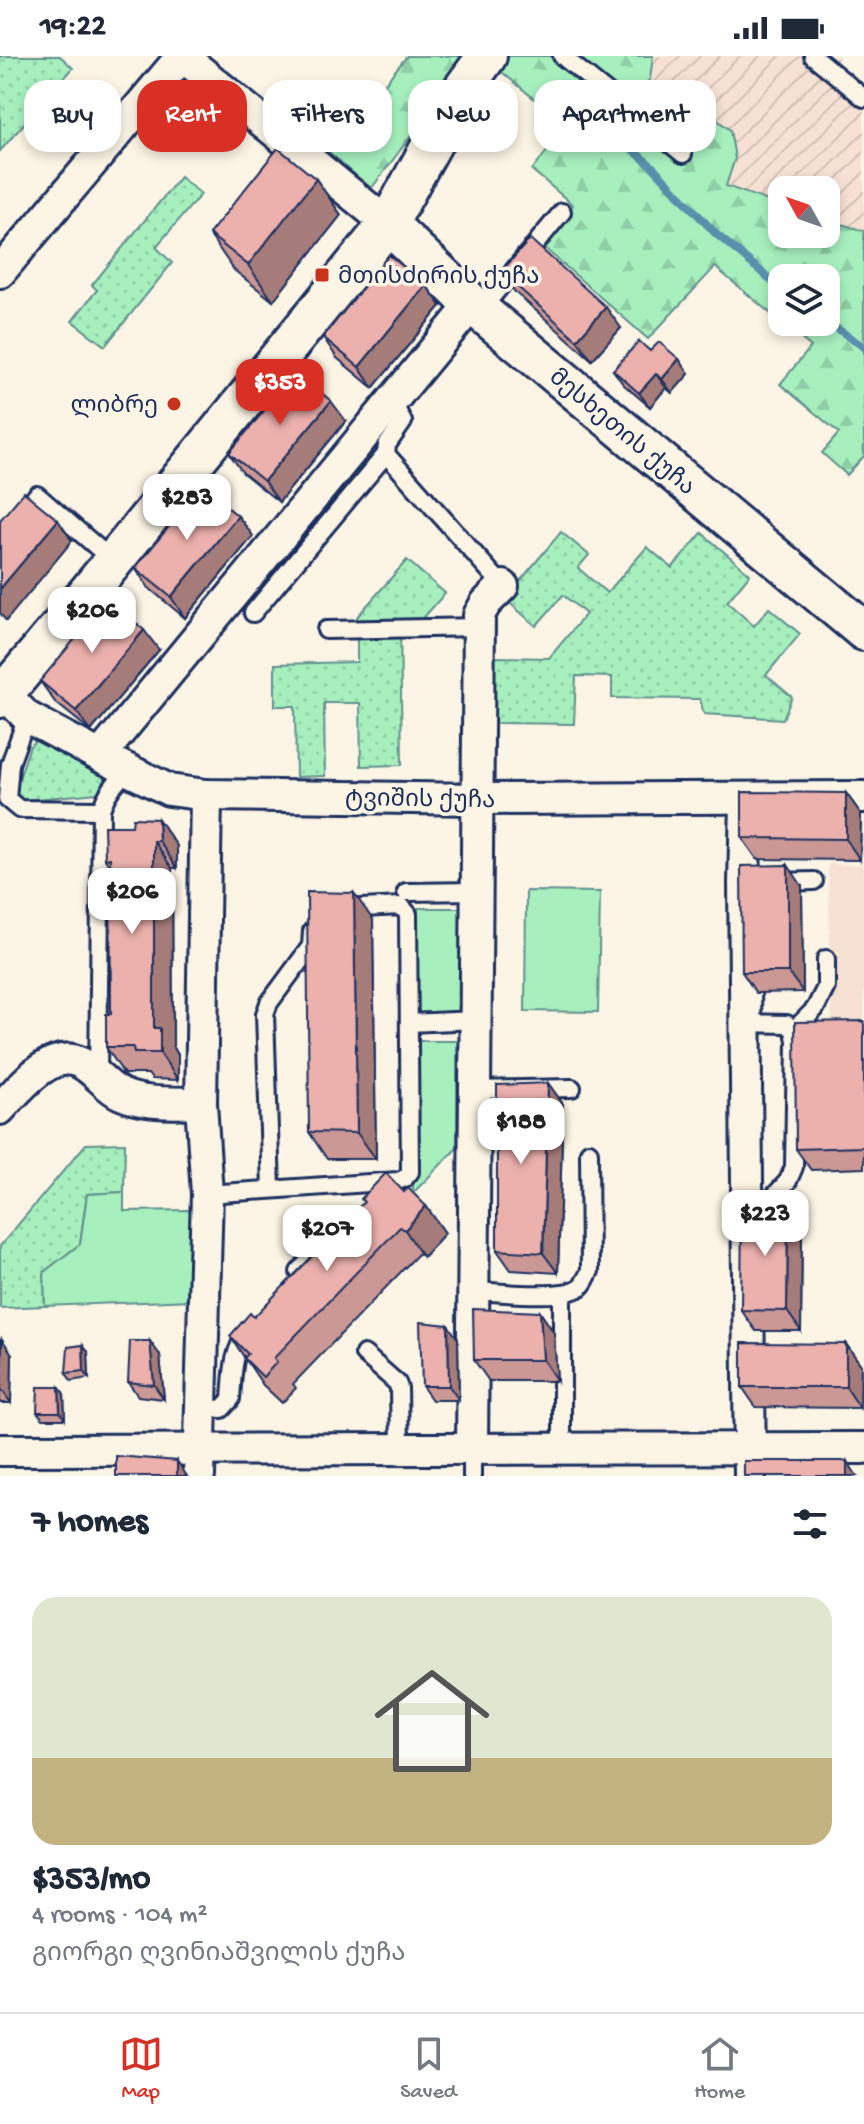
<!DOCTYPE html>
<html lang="en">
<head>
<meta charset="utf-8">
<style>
  body { margin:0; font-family:"Gochi Hand","Noto Sans Georgian",sans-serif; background:#f6f6f7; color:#1f2937; height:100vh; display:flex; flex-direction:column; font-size:30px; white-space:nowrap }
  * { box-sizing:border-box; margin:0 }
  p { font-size:26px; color:#747a83 }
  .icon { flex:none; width:44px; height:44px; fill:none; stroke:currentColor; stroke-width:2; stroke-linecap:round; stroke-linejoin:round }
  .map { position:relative; height:1420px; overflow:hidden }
  .panel { display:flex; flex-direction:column; background:#fff; flex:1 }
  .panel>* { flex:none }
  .banner { position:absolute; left:24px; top:24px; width:816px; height:72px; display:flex; gap:16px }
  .needle { width:52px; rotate:310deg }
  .buttons { position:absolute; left:768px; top:120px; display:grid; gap:16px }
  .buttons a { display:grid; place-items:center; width:72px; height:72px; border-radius:16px; background:#fff; box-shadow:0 4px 12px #0003; font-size:40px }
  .price { position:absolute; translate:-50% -68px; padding:0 18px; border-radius:16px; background:#fff; color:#222; font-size:26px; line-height:52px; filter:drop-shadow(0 2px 4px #0008) }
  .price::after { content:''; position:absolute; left:50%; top:48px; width:24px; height:18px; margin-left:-12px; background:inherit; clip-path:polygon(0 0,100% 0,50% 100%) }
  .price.active { background:#d93025; color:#fff }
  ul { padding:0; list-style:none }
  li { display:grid; align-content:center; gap:16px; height:424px; padding:0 32px }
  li+li { border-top:2px solid #e0e1e3 }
  li span { display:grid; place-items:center; height:248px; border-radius:24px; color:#555 }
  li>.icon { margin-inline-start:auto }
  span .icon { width:144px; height:144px; fill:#fffc; stroke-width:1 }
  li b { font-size:34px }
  h2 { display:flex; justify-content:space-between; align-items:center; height:96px; padding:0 32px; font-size:34px }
  .pill { padding:0 28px; border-radius:24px; background:#fff; box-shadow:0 4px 12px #0003; font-size:28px; line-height:72px }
  .pill.active { background:#d93025; color:#fff }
  .status { display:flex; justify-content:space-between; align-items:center; height:56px; padding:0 40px; background:#fff; direction:ltr }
  .status svg { height:22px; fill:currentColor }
  .dock { display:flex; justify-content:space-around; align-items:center; height:112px; border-top:2px solid #e0e1e3; background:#fff; font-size:22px; color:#747a83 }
  .dock a { display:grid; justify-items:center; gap:4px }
  .dock .active { color:#d93025 }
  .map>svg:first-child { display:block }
  .built { fill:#f7e1d4 }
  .industrial { fill:url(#industrial-furrows) }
  .grass { fill:url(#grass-dots); stroke:#61908e; stroke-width:2 }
  .forest { fill:url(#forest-firs); stroke:#61908e; stroke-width:2; fill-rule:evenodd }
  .park { fill:#a7f0be; stroke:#61908e; stroke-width:2 }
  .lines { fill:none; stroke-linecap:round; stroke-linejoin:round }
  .stream { stroke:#5990ac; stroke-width:8 }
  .service-casing { stroke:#1b2f5e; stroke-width:22 }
  .minor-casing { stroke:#1b2f5e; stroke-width:36 }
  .tertiary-casing { stroke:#1b2f5e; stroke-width:44 }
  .service { stroke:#fcf5e5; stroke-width:16 }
  .minor { stroke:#fcf5e5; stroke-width:30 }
  .tertiary { stroke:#fcf5e5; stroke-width:38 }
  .wall { fill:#cb9895; stroke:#1b2f5e; stroke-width:2 }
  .shaded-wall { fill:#a57c79; stroke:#1b2f5e; stroke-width:2 }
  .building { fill:#ecb1ad; stroke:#1b2f5e; stroke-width:2 }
  .poi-dot { fill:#c8321e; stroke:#fcf5e5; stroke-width:3 }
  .labels { text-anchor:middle; stroke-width:7; stroke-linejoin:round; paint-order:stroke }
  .poi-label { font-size:24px; fill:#1b2f5e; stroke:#fcf5e5; text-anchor:start }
  .street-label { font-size:24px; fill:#1b2f5e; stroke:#fcf5e5 }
</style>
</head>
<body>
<div class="status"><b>19:22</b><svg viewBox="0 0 49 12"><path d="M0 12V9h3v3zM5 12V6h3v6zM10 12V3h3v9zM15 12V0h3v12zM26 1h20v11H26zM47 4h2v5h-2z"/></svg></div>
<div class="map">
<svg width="864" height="1420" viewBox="0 0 864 1420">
  <defs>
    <pattern id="industrial-furrows" width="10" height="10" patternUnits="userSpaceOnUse" patternTransform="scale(2)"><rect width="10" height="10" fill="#f7e1d4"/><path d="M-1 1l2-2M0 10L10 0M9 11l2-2" fill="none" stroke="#d3c1b8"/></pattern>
    <pattern id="grass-dots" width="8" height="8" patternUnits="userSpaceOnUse" patternTransform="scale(2)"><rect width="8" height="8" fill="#a7f0be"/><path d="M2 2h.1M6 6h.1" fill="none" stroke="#8fcea6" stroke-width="1.8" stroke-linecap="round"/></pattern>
    <pattern id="forest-firs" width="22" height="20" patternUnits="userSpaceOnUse" patternTransform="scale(2)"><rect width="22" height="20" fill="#a7f0be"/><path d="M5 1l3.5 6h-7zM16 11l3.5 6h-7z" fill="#8fcea6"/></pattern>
  </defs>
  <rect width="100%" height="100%" fill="#fcf5e5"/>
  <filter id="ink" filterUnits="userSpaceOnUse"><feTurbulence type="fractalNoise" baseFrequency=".0125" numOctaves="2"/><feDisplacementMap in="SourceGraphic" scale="16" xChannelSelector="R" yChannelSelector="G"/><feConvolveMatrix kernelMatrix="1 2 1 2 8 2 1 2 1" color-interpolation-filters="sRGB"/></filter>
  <g filter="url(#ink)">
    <path class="built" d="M828,808L864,809V975L832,970Z"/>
    <path class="industrial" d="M653,0H839L830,20L864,55V175L826,163V134H782V150L726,130L735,102L647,39Z"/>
    <g class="grass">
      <path d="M0,0H60L73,12L0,95Z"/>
      <path d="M180,121L201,138L156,191L172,207L105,290L72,265L97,234L92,229Z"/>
      <path d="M561,476L589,499L578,512L607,537L647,491L672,512L702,477L750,518L727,546L754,570L769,552L800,578L766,619L792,641L783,663L704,658L700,643L612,642V621L576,620L574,668L494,667L495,601L549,602L586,558L563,539L536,570L505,543Z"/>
      <path d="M407,504L445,537L420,566L400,567L402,709L361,710L360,647H324L325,720L296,721L295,650H275V608L357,606V561Z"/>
      <path d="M39,682L104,720L106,725L97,737L17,745L13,740L30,690Z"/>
      <path d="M125,1087L124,1136L87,1138L80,1188L44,1216L45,1250L0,1252V1190L86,1088Z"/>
    </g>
    <g class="forest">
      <path d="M407,0H471L371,133L329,96Z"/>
      <path d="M505,0H653L648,39L710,58L730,74L735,102L726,130L782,150V178H826V163L864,175V400L847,419L822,397L839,377L780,328L811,291L715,211L648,283L541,189L573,149L532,114L567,70L497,12ZM782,222H826V266H782Z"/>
    </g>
    <g class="park">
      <path d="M526,835L600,836L598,956L525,955Z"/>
      <path d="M418,852H460V959L417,958Z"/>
      <path d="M415,985H457V1092L413,1137Z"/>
      <path d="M124,1136V1155L190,1154L192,1244L45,1250L44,1216L80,1188L87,1138Z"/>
    </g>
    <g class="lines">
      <g class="stream">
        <path d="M570,41L653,111L716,178L782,233"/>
        <path d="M826,265L864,291"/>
      </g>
      <defs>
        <g id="service">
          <path d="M562,0L683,98"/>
          <path d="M813,0L864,42"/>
          <path d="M480,255L562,156"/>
          <path d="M389,348L398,356L403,366L387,389L386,398L503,530"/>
          <path d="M0,483L37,439L113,505"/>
          <path d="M253,557L386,398"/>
          <path d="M326,574L479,571"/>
          <path d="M27,661L10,708L7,743L19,753L101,754"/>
          <path d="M778,826L814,825"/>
          <path d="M406,836L478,835"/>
          <path d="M409,967L476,964"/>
          <path d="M745,967L787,968L794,974L796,985L794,1111L788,1125L753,1163"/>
          <path d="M794,974L815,953L826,931V903"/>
          <path d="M98,1020L101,754C106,737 116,726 128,714"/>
          <path d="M475,1034L572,1032"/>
          <path d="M271,1133L265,958L269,947L311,890L312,875"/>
          <path d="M207,1138L398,1125L405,1122L410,1116L408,858L401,850L343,853"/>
          <path d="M299,1216L341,1167L351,1162H368"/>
          <path d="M473,1235C497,1236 564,1244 580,1231C585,1227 587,1220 590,1215L589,1096"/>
          <path d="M364,1298L397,1327L399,1332L400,1393"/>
          <path d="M200,1352L222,1353L231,1343C233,1319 232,1295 248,1276"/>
          <path d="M472,1391V1420"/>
          <path d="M562,1392V1239"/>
        </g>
        <g id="minor">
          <path d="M182,0L388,168"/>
          <path d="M0,216L182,0"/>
          <path d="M0,633L27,661L100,700L169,734L206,739L478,743L864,741"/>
          <path d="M100,700L472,248"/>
          <path d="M746,746L744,827L750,1420"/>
          <path d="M0,1053C18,1034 51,991 81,1007C96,1015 106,1031 121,1038C145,1049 175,1046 201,1047"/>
          <path d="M472,1391L479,559L486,547L503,530"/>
          <path d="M0,1394L864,1392"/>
          <path d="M199,1420L207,1138L201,1047L206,739"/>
        </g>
        <g id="tertiary">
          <path d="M388,168L472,248L864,575"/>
          <path d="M0,642L59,572L388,168L460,37L487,0"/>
        </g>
      </defs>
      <use href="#service" class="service-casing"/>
      <use href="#minor" class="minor-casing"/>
      <use href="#tertiary" class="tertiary-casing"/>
      <use href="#service" class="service"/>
      <use href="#minor" class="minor"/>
      <use href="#tertiary" class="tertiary"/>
    </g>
    <g class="wall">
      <path d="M316,123L341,159L273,245L234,214L209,178Z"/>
      <path d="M501,216L621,272L592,304L515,236Z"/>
      <path d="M426,229L441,250L373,332L337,302L323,281Z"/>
      <path d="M650,295L679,303L689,318L672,337L666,332L650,351L623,328L613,314Z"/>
      <path d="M346,365L279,446L243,417L229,397Z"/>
      <path d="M238,460L253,480L185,562L149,532L135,512Z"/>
      <path d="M159,594L91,675L55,646L40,625Z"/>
      <path d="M846,737L861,758L860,804L757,803L742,782Z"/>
      <path d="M158,763L177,790V812H172L173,990L178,999V1024L152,1023L148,1018H124L106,991L111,958L110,811L105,803Z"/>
      <path d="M802,830L803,936L756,937L742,916Z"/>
      <path d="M373,864L376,1103H327L309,1076Z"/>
      <path d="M864,965V1112L811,1114L796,1093Z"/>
      <path d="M548,1027L563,1048L558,1217L511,1214L497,1194Z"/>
      <path d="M404,1136L426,1150L445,1177L423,1201L419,1197L293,1328L296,1332L282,1347L263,1329L230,1280L254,1261Z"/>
      <path d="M788,1149L802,1170L801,1275H756L741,1254Z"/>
      <path d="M540,1256L554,1277L557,1325H489L474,1304Z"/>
      <path d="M0,1283L12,1298L11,1347H0Z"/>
      <path d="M458,1283L459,1344H432L422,1330Z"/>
      <path d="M846,1288L861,1309L860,1352L756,1351L742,1331Z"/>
      <path d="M88,1296L89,1322L71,1325L66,1317Z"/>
      <path d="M160,1299L164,1343L138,1340L128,1326Z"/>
      <path d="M59,1331L64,1338L65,1363H43L37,1356Z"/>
    </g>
    <g class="shaded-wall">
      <path d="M316,123L341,159L273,245L248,209Z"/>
      <path d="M426,229L441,250L373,332L359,311Z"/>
      <path d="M606,251L621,272L592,304L577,284Z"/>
      <path d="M679,303L689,318L672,337L662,323Z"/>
      <path d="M656,318L666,332L650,351L639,337Z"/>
      <path d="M331,345L346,365L279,446L264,425Z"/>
      <path d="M238,460L253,480L185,562L171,541Z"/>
      <path d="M58,464L72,485L6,565L0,557V533Z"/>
      <path d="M144,574L159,594L91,675L76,655Z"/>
      <path d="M846,737L861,758L860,804L846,783Z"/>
      <path d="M158,763L177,790V812L159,785Z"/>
      <path d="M154,785L172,812L173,990L178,999V1024L160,997L154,972Z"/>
      <path d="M788,809L802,830L803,936L788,916Z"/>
      <path d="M354,837L373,864L376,1103L357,1077Z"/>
      <path d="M548,1027L563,1048L558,1217L543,1197Z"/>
      <path d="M788,1149L802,1170L801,1275L787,1255Z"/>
      <path d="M426,1150L445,1177L423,1201L405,1174Z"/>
      <path d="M540,1256L554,1277L557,1325L543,1304Z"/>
      <path d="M448,1269L458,1283L459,1344L449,1330Z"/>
      <path d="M2,1283L12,1298L11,1347L1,1333Z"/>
      <path d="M150,1285L160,1299L164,1343L154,1329Z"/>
      <path d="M846,1288L861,1309L860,1352L846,1331Z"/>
      <path d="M83,1289L88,1296L89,1322L84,1315Z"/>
      <path d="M59,1331L64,1338L65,1363L60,1356Z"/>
      <path d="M177,1405L187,1420H177Z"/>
      <path d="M847,1405L857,1420H847Z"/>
    </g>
    <g class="building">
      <path d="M278,92L316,123L248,209L209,178Z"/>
      <path d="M530,183L606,251L577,284L501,216Z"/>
      <path d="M389,199L426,229L359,311L323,281Z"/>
      <path d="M639,285L650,295L659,286L679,303L662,323L656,318L639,337L613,314Z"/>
      <path d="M296,316L331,345L264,425L229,397Z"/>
      <path d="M202,430L238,460L171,541L135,512Z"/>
      <path d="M24,436L58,464L0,533V464Z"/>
      <path d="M108,543L144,574L76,655L40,625Z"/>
      <path d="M742,736L846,737V783L742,782Z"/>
      <path d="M133,762L158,763L159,785H154V972H160V997H134L133,991H106V958H111L110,802L105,803L104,770H132Z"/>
      <path d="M788,809V916H742L741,810Z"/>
      <path d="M307,836L354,837L357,1077L309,1076Z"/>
      <path d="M864,965V1091L796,1093L795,966Z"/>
      <path d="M548,1027L543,1197L497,1194V1029Z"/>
      <path d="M386,1117L404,1136L408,1132L426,1150L405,1174L400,1171L274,1302L277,1306L263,1321L244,1302L248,1298L230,1280L250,1257L254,1261L364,1146L361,1143Z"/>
      <path d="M742,1149H788L787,1255L741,1254Z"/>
      <path d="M473,1253L540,1256L543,1304H474Z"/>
      <path d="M420,1266L448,1269L449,1330H422Z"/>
      <path d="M0,1283H2L1,1333H0Z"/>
      <path d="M130,1285H150L154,1329L128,1326Z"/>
      <path d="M742,1287L846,1288V1331H742Z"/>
      <path d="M83,1289L84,1315L66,1317L68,1291Z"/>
      <path d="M38,1331H59L60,1356H37Z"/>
      <path d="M116,1400L177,1405V1420H116Z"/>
      <rect x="744" y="1405" width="103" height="15"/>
    </g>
  </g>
  <g class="poi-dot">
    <rect x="314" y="211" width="16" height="16" rx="4"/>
    <circle cx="174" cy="348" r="8"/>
  </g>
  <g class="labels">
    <g class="poi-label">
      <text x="338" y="227">მთისძირის ქუჩა</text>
      <text x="158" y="356" text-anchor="end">ლიბრე</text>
    </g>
    <g class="street-label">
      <text transform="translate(623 375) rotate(40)" y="8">მესხეთის ქუჩა</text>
      <text transform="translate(420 742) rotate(1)" y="8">ტვიშის ქუჩა</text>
    </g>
  </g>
</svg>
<div class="buttons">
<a><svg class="needle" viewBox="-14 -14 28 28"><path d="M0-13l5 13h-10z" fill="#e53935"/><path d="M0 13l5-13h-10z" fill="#747a83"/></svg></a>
<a><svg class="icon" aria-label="layers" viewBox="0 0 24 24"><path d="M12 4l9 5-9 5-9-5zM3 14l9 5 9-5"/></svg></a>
</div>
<b class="price active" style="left:280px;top:371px">$353</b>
<b class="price" style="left:187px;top:486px">$283</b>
<b class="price" style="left:92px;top:599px">$206</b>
<b class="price" style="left:132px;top:880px">$206</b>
<b class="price" style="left:521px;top:1110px">$188</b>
<b class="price" style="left:765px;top:1202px">$223</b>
<b class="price" style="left:327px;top:1217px">$207</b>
<div class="banner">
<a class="pill">Buy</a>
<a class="pill active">Rent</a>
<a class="pill">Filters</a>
<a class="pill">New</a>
<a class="pill">Apartment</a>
</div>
</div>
<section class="panel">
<h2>7 homes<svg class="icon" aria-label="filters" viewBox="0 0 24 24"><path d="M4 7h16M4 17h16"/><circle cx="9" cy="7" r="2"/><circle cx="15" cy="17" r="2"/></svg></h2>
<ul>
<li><span style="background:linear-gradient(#dfe7d0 65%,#c2b280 0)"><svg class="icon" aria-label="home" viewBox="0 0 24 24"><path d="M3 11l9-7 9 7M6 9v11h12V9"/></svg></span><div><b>$353/mo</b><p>4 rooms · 104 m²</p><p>გიორგი ღვინიაშვილის ქუჩა</p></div></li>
</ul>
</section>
<nav class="dock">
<a class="active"><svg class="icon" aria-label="map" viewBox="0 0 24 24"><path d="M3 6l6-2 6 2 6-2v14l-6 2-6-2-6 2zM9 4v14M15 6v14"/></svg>Map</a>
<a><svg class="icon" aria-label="saved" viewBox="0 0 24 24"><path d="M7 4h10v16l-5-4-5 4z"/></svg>Saved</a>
<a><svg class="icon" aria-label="home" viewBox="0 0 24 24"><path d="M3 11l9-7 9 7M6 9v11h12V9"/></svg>Home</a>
</nav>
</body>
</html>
